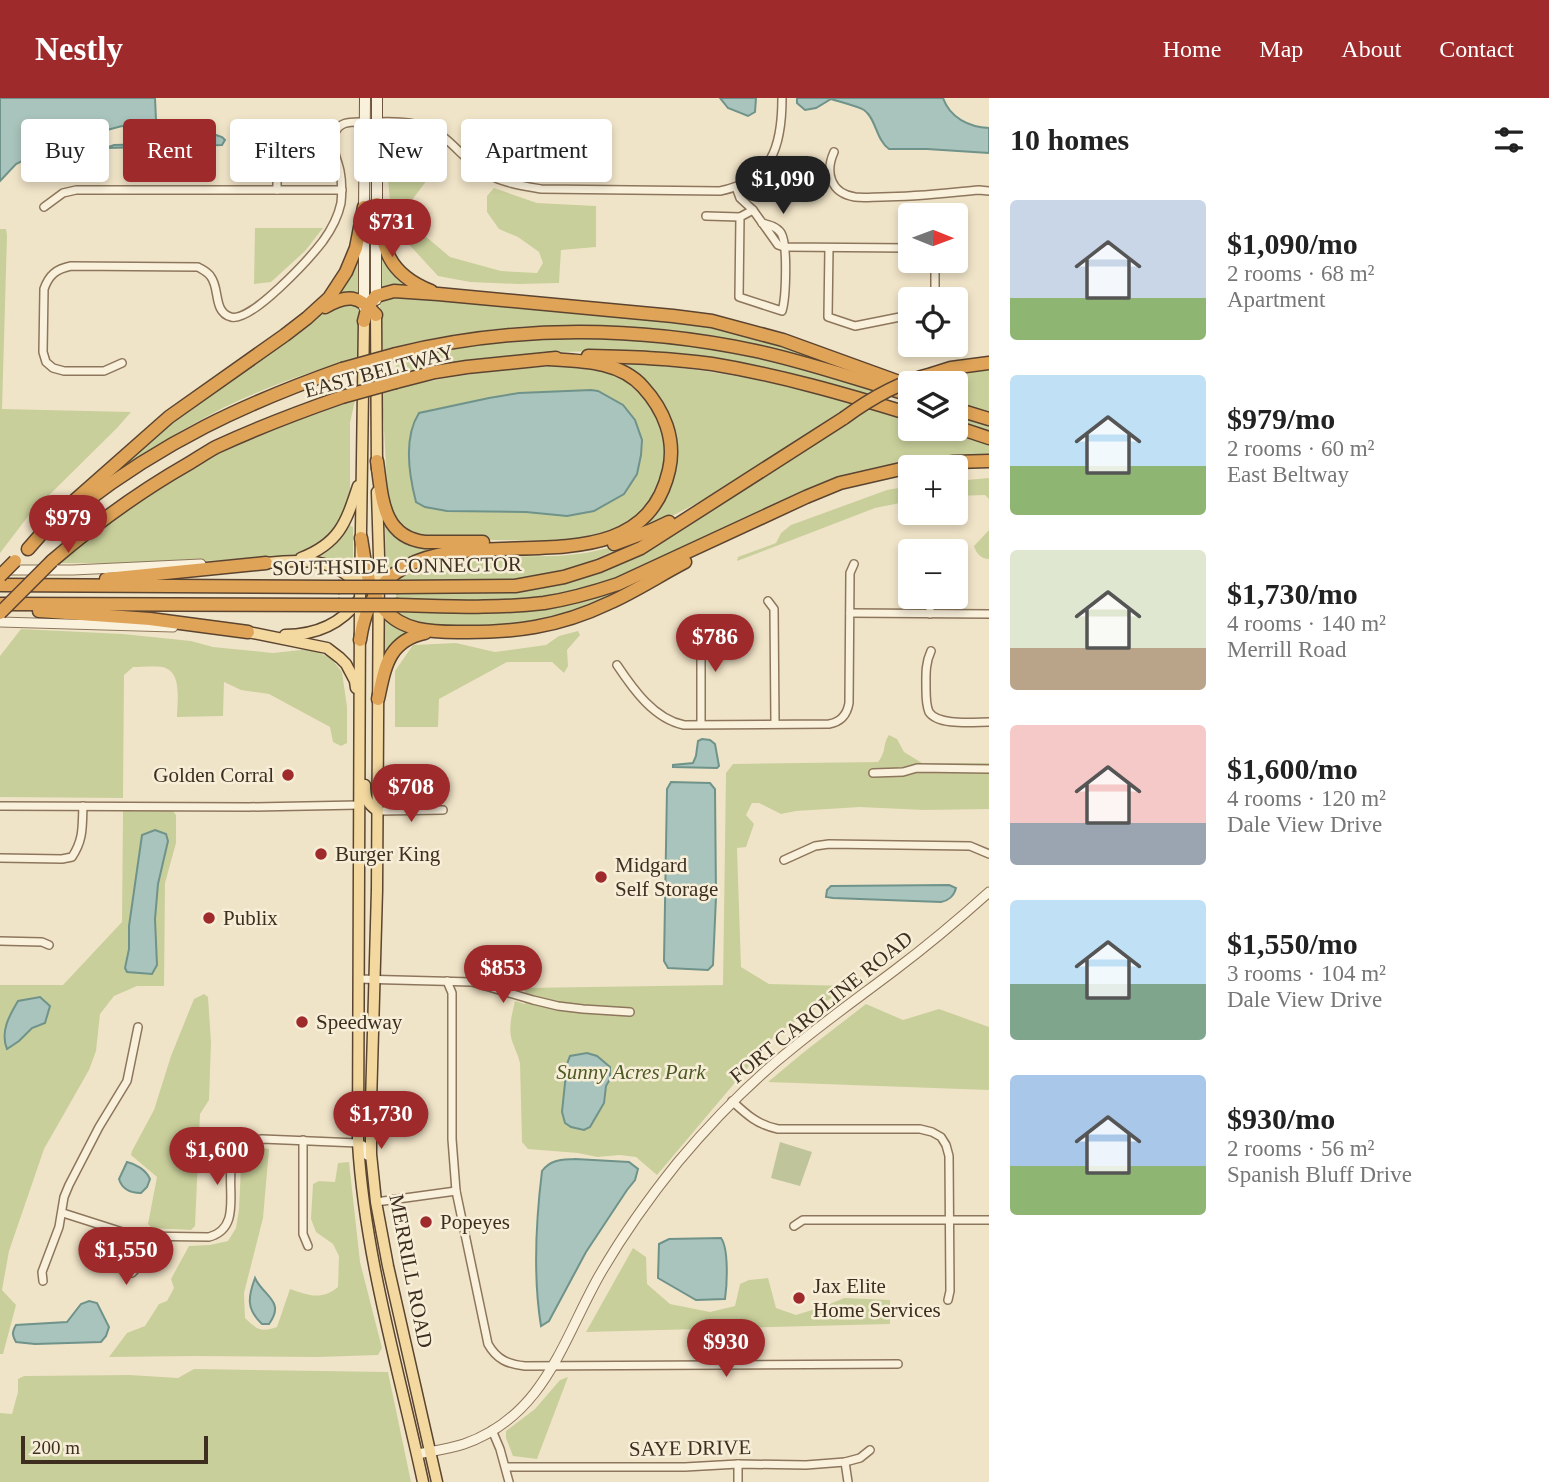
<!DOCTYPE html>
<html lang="en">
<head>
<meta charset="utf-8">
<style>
  body { margin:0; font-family:Georgia,serif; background:#f6f6f6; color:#222; height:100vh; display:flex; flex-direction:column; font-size:26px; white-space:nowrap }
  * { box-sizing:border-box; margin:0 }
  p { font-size:23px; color:#767676 }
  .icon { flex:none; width:38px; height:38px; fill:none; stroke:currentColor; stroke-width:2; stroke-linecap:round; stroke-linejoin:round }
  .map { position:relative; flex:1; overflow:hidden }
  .side { display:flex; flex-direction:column; background:#fff; width:560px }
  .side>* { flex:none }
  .top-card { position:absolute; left:21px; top:21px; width:665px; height:63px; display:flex; gap:14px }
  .needle { width:46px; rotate:91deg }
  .fabs { position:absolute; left:898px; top:105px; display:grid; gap:14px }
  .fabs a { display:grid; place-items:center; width:70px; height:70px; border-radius:7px; background:#fff; box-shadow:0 4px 10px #0003; font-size:35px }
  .scale { position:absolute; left:21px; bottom:18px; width:187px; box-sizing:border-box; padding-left:7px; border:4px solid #3d2e20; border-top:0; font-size:19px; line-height:24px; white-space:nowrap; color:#3d2e20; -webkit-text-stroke:5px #f7eed8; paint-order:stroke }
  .price { position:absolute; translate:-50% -60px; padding:0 16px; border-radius:24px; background:#9e2a2b; color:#fff; font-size:23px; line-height:46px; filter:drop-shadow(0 2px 4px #0008) }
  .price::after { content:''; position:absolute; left:50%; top:42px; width:21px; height:16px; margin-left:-10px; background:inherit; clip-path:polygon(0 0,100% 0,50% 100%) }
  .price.current { background:#222; color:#fff }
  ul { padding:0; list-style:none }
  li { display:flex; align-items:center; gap:21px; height:175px; padding:0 21px }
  li span { display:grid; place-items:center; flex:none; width:196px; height:140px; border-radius:7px; color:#555 }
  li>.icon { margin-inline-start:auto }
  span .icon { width:84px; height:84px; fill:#fffc; stroke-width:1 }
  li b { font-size:30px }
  h2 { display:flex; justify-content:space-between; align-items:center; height:84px; padding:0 21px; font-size:30px }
  .chip { padding:0 24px; border-radius:7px; background:#fff; box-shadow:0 4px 10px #0003; font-size:24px; line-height:63px }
  .chip.current { background:#9e2a2b; color:#fff }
  header { display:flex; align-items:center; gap:42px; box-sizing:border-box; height:98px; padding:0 35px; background:#9e2a2b; color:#fff }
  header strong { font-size:33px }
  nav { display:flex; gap:38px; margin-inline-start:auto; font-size:24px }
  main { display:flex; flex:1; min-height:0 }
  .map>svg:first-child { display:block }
  .green { fill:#c9cf9b; fill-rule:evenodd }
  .cemetery { fill:#bfc49a }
  .water { fill:#a9c4bc; stroke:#6f938a; stroke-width:2 }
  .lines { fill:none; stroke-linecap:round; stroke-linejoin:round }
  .minor-casing { stroke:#8d765c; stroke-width:10 }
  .tertiary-casing { stroke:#8d765c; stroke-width:11 }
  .secondary-casing { stroke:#6f573f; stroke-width:12 }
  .primary-casing { stroke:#5b4430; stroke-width:13 }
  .motorway-casing { stroke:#5b4430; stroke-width:15 }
  .minor { stroke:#faf1dc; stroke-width:7 }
  .tertiary { stroke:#faf1dc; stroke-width:9 }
  .secondary { stroke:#faf1dc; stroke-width:10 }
  .primary { stroke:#f3d9a0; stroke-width:10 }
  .motorway { stroke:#e0a458; stroke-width:12 }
  .motorway-bridge-casing { stroke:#5b4430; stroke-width:15; stroke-linecap:butt }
  .motorway-bridge { stroke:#e0a458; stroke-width:12 }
  .poi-dot { fill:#9e2a2b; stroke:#f7eed8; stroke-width:2.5 }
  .labels { text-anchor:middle; stroke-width:5; stroke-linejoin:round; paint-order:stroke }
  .street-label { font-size:21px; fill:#3d2e20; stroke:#f7eed8 }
  .poi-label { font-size:21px; fill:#3d2e20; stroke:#f7eed8; text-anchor:start }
  .park-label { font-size:21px; font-style:italic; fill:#4d5a26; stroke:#f7eed8 }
</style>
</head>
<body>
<header>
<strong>Nestly</strong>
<nav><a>Home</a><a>Map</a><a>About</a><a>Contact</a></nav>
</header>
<main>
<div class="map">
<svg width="989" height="1384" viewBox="0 0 989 1384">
  <rect width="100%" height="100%" fill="#f0e4c8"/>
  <g class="green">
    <path d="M395,37C419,37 428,41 445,58L412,102L418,132L450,159L501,173L537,175L543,165L539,154L518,139L499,131L487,114V98L494,90L537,105L596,108V149L561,152L559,185L518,186L470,184L438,178L392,128L385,45Z"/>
    <path d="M255,130H323L305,153L271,184L254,186Z"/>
    <path d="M0,131H6L7,138L2,311L131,314L117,330L29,417L0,455Z"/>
    <path d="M358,154L360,198L335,199Z"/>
    <path d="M381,154L409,186H391L381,189Z"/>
    <path d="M384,198L692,222L814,255L813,261C672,222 522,213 380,253V201Z"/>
    <path d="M344,203L361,209L359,259C319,271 280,284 242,301C193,323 148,353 103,383L128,358L249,265L339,204Z"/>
    <path d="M623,238L754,257L876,291L865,298L609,253L556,254L502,258L434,268L396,275V261L491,243Z"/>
    <path d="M614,265C699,268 771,283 853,305C783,351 714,403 636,434L633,432L652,415L660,405L669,384V322Z"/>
    <path d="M585,267L593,268L633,284L662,322L667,362L646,411L614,435L566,443L432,441L415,438L398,427L388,404L382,295C448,276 517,269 585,267ZM591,292L598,293L623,307L567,418L526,414L447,413L433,311L519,295Z"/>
    <path d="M989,270V316L956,303V285H921L947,276Z"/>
    <path d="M355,302L350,325V393L349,404L340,429L310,453L296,458L148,466L60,465L117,419L179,378L220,355L247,341Z"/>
    <path d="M869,309L910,322V331H940L989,346V358C936,358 883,364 832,382C789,397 748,419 707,439C668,458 628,480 586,491C524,507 459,503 396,502V494L592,475Z"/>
    <path d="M956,314L989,325V335L956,326Z"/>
    <path d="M989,380V401L985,397L956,398V383Z"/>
    <path d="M910,388V403L875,410L737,463L738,459L776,445L781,435L791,427L887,392Z"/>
    <path d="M385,426L433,448L432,450L408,460L386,476Z"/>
    <path d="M349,427L353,429V475L337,464L318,457L341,438Z"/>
    <path d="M989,432V461C981,461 976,455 974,448Z"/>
    <path d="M621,447L622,449C599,460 575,470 550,476C499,488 444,482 392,482L413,468L458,459L558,458L586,455Z"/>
    <path d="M632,487L614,499L560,519L487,530L414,526L392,514H448L560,508L583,503Z"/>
    <path d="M383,519L409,534L384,559Z"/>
    <path d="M21,531L123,536L191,543L213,549L273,555L310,551L331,560L342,574L347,609V645L341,648L333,644L330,629L269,596L241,592L224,584L223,618L177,619C177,603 183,573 162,569C153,568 142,569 133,569L124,577L123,700L0,699V558Z"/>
    <path d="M578,533L580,537L567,552L568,568L564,575L552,564H507L439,601L438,629H395V573L413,547L456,545L495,554L546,547L559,538Z"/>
    <path d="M889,637L897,641L904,654L922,665H989V711L924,712L860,709L796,713L781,716L759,705H752L746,717L754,726L746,749L737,750L741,869L769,886L850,888L776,936L657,1077L636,1059L620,1057L597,1059L578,1055L528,1051L522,1044L520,965C518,957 515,951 512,943C508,929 512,916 515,903L525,906V890L723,887L726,675L733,666L878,664C887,653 882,647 889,637Z"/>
    <path d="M123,713H173L176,717V745L165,785L164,888H137L114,898L100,916L96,953L89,972L44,1051L9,1153L2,1192L16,1207L3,1256H0V887H63L122,824ZM168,743L158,786L155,821L157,867L152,876L125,870L129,851V828Z"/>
    <path d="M204,896L208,899L211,944L209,1002L200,1016L195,1128L191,1132L152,1130L148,1126L157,1079L131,1057L132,1053L154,1012L171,958L194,901Z"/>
    <path d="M866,906L903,922L939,911L989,929V992L768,984L804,954Z"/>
    <path d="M256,1049L269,1051L263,1120L244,1195L245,1220C257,1231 260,1235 277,1229L290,1191C308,1197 321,1203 338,1189L339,1158L333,1146L316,1134L311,1121L313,1086L319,1083L335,1084L338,1065L349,1064L360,1164L382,1250L378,1257L318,1259L195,1258L109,1259L127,1235L145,1228L159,1206L167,1203L174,1190L171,1181L189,1148L210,1147L228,1143L236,1130L239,1111L241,1068L246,1057Z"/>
    <path d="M633,1150L646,1159L647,1186L670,1206L710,1214L735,1208L740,1186L749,1182L768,1180L776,1210L796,1217L825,1208L844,1200L890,1202V1226L586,1234Z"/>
    <path d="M194,1271L388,1274L411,1384H0V1315L12,1316L18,1294V1281L24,1278L130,1277L178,1280Z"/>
    <path d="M568,1279L537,1361L513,1358L506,1340V1333L535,1311L560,1282Z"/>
  </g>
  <path class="cemetery" d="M780,1044L812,1054L800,1088L771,1080Z"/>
  <g class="water">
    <path d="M0,0H155L156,22L150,31L141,32L122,28L92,36L59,40L40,54L16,66L0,83Z"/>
    <path d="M720,0H756L755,14L748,18L728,10Z"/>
    <path d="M797,0H943C950,20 969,29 989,30V55L927,51H889C876,42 876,20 864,12C857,8 840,4 831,1L816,10L805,12L797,5Z"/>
    <path d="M216,37L222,39L225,42L222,47L106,50L114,47L154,46L168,39Z"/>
    <path d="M591,292L598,293L623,307L635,322L642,342L641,357L637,376L624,396L594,413L567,418L526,414L447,413L425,409L416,404C409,377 403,340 419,315L489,300L519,295Z"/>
    <path d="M702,641L710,642L715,646L719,668L717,670L673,669V667L693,665L696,658L698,643Z"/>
    <path d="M671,684L710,685L715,691L716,799L713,867L708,872L668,870L664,863L667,691Z"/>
    <path d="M155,732L166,736L168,743L158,786L155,821L157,867L152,876L127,874L125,870L129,851V828L142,737Z"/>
    <path d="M949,787L956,790C954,798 948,803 941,804L833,800L826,799L827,792L831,788Z"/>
    <path d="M40,899L50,908L45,925L32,930L19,943L7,951C0,934 9,918 18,903Z"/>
    <path d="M587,955L597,958L610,969V981L606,988L604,1005L590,1029L584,1032L571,1029L565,1025L562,1014L567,966L570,958Z"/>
    <path d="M575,1061L629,1064L638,1071L635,1082L627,1092L586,1154L549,1223L541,1228C533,1179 536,1122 542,1073C551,1061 561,1062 575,1061Z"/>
    <path d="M127,1064C136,1066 146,1072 150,1081L147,1089L141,1095C130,1095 122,1091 119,1081Z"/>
    <path d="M721,1140C729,1151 727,1187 725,1201L696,1202L658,1180L659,1146L669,1141Z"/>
    <path d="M255,1180C263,1198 286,1203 269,1226H262C246,1211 248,1199 255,1180Z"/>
    <path d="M89,1203L97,1205L109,1229L106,1238L101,1244L35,1246L16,1244C12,1237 12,1234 16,1227L67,1224L81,1206Z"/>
  </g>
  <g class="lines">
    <defs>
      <g id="minor">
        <path d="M377,24C400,23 421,24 441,37C457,49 469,66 487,76C503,85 523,88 541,91L720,93C772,82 782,49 782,0"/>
        <path d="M273,44L277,58V92"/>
        <path d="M834,54C825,74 830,95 855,99C863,100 873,99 882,99C915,99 947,95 979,92L989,93"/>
        <path d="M736,89L740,100L753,112L778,147L784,149L910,150"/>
        <path d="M44,109L63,95L76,92H342"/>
        <path d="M753,112L740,119L739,199L782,213C786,200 788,146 781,135C777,129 770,127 762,125"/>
        <path d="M706,118L740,119"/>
        <path d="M829,150L828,219L855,228L910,217"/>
        <path d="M935,201V163"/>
        <path d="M122,265L104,273H64L53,270L46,264L43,254L44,191C49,177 56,171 71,168L198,169C203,172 208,174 211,179C220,191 213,214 231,219C251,225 310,160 323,143C331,132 338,119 341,105C342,95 342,83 340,73C338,62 330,48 334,37C339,22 352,24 365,24"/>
        <path d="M768,503L774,511L775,625"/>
        <path d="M850,515L989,516"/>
        <path d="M930,516V499"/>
        <path d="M695,537L701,544V626"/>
        <path d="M931,553C925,566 926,577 926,591C926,599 926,607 929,614C938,628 974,624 989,624"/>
        <path d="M617,567C633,591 654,621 684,627L829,626C841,624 847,617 849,605L850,475L854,466"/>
        <path d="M873,675L903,674L917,670L989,671"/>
        <path d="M0,708L249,709L359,707"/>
        <path d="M378,713L443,712"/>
        <path d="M0,760L62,761L72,759C84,741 82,728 83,708"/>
        <path d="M784,762L815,748L829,746L970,748L989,756"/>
        <path d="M0,843L42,844L49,847"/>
        <path d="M358,881L472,884L533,902L558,908L583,911L630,914"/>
        <path d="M447,883L452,895V1041L456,1093L488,1246C497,1262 508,1266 525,1268L898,1266"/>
        <path d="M732,1003C747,1017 758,1027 778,1031H920L932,1034L941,1039L946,1047L949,1058L950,1193L948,1202"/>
        <path d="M303,1042V1136L308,1148"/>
        <path d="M376,1104L456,1093"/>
        <path d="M63,1115L135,1138L209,1139C258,1126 200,1047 262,1041L358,1045L363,1047L367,1058"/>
        <path d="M794,1128L803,1122H989"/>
        <path d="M129,1137L123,1169L124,1173L132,1175L135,1172L140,1139"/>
        <path d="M43,1183L42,1174L59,1129L64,1099L69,1087L99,1029L127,983L138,929"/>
        <path d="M492,1332L500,1351L509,1384"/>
        <path d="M845,1364L848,1384"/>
        <path d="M738,1366V1384"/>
        <path d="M506,1369H685L738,1366L806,1367L845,1364L860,1360L870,1352"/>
      </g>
      <g id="tertiary">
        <path d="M5,472H73L201,466"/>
        <path d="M0,524L173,529"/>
        <path d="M417,1356C433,1353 449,1351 464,1346C544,1318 562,1244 599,1178C622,1138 649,1100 678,1064C713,1022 751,983 794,949C827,922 862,897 895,872C928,847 959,821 989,794"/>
      </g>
      <g id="secondary">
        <path d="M377,111V0"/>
        <path d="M364,114L365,0"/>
        <path d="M376,202V130"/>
        <path d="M364,209V129"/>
      </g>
      <g id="primary">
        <path d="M376,217L377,371"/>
        <path d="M364,223L360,502L358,1045C365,1160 399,1272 423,1384"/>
        <path d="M377,394L379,458L377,792L371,1005V1056L376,1104L388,1168L437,1384"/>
        <path d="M301,460C340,445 346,424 358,388"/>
        <path d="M266,465C302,461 338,459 361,492"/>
        <path d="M248,534L327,550L340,560L346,566L355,583L356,590"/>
        <path d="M285,537C315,537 341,526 359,502"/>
        <path d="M365,687C365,700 367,706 378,713"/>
      </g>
      <g id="motorway">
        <path d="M377,106C383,150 386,175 431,193"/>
        <path d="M325,209C347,196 359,197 376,217"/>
        <path d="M364,223L368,208L376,198L394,193L438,196L673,218L712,223L783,242L910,288"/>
        <path d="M396,256C514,227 637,228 756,253C808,264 859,282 910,297"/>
        <path d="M588,258C629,259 671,260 712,266C779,277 845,296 910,316"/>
        <path d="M932,276L951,270L989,265"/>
        <path d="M396,284L435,274L467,269L556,260"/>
        <path d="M956,311L989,321"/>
        <path d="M956,329L989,340"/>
        <path d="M377,363C382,397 381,439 425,444H483"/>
        <path d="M80,408C163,344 243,306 342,271"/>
        <path d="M361,440C365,464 367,491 384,511C402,533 431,534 458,534C513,535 559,529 609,505C636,493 660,477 685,464"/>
        <path d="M614,446L652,432L669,424"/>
        <path d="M28,451L57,418L169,319L285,237L307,220L329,200L346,174L356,150L364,109"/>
        <path d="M52,463C95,426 139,394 188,366C198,360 207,354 216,349C257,330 299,314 342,299"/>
        <path d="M106,481L266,465"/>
        <path d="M0,487L338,489"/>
        <path d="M398,489L515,488L564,479L599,468L641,450L844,320"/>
        <path d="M0,506L338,507"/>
        <path d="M398,507C446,508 496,511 544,505C570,501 594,494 618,486L806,399L840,385L914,368L954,364L989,363"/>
        <path d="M39,513L150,521L248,534"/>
        <path d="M360,542C384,370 634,527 669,372C676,341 664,312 643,289C620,263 582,263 549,261"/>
        <path d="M378,601C385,569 388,543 425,535"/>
      </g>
    </defs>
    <use href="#minor" class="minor-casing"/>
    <use href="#tertiary" class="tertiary-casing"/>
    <use href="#secondary" class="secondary-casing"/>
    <use href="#primary" class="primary-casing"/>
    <use href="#motorway" class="motorway-casing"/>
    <use href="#minor" class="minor"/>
    <use href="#tertiary" class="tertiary"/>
    <use href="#secondary" class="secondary"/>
    <use href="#primary" class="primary"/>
    <use href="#motorway" class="motorway"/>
    <defs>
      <g id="motorway-bridge">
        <path d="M342,271L396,256"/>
        <path d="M342,299L396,284"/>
        <path d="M844,320C871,300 899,284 932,276"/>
        <path d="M0,478L15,463"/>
        <path d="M338,489H398"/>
        <path d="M338,507H398"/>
        <path d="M0,515L52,463"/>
      </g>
    </defs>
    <use href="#motorway-bridge" class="motorway-bridge-casing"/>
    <use href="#motorway-bridge" class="motorway-bridge"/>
  </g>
  <g class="poi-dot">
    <circle cx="288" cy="677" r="7"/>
    <circle cx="321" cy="756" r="7"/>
    <circle cx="601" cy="779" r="7"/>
    <circle cx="209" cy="820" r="7"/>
    <circle cx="302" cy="924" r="7"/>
    <circle cx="426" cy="1124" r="7"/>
    <circle cx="799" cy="1200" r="7"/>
  </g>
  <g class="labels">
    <g class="street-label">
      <text transform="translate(379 273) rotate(-15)" y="7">EAST BELTWAY</text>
      <text transform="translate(397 468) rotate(-1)" y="7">SOUTHSIDE CONNECTOR</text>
      <text transform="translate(821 909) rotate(-39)" y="7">FORT CAROLINE ROAD</text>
      <text transform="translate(411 1173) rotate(79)" y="7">MERRILL ROAD</text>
      <text transform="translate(690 1350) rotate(-1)" y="7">SAYE DRIVE</text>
    </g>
    <g class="poi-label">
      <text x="274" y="684" text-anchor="end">Golden Corral</text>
      <text x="335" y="763">Burger King</text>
      <text x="615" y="774">Midgard<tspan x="615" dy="24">Self Storage</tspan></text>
      <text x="223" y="827">Publix</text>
      <text x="316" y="931">Speedway</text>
      <text x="440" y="1131">Popeyes</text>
      <text x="813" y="1195">Jax Elite<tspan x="813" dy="24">Home Services</tspan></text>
    </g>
    <g class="park-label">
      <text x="631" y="981">Sunny Acres Park</text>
    </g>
  </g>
</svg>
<div class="fabs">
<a><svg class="needle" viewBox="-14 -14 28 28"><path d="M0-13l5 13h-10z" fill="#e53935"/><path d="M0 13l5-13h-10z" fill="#767676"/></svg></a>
<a><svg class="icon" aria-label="locate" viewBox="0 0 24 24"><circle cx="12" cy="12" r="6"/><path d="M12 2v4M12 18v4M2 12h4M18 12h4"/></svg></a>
<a><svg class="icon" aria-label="layers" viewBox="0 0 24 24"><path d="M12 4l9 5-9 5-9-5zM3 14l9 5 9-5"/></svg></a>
<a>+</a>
<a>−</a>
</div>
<div class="scale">200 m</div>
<b class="price current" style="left:783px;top:118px">$1,090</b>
<b class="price" style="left:392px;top:161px">$731</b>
<b class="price" style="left:68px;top:457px">$979</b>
<b class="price" style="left:715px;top:576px">$786</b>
<b class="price" style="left:411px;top:726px">$708</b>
<b class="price" style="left:503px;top:907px">$853</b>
<b class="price" style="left:381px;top:1053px">$1,730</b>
<b class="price" style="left:217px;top:1089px">$1,600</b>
<b class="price" style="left:126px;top:1189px">$1,550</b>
<b class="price" style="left:726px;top:1281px">$930</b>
<div class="top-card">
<a class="chip">Buy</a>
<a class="chip current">Rent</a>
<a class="chip">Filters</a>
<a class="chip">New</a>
<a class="chip">Apartment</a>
</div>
</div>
<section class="side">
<h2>10 homes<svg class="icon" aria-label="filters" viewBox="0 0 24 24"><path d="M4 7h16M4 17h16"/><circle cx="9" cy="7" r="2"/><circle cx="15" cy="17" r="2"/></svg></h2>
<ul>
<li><span style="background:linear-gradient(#c9d6e8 70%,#8fb573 0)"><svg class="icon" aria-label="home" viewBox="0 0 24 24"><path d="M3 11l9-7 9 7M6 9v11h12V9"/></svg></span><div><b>$1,090/mo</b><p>2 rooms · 68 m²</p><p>Apartment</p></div></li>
<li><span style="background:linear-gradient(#bfe0f5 65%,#8fb573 0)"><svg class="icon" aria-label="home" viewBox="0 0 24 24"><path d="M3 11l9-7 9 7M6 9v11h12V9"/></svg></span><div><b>$979/mo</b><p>2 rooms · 60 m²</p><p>East Beltway</p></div></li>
<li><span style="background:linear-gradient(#dfe7d0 70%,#b9a48a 0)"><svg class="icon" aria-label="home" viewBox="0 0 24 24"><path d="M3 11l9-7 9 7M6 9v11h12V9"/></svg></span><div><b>$1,730/mo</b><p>4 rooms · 140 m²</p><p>Merrill Road</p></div></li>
<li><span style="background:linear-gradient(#f6c9c9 70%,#9aa5b1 0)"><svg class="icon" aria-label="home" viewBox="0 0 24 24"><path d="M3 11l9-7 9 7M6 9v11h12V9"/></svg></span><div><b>$1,600/mo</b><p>4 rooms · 120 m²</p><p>Dale View Drive</p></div></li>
<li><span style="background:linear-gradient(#bfe0f5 60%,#7fa58c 0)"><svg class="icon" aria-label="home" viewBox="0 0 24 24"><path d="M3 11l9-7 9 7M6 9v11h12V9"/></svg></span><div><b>$1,550/mo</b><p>3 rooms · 104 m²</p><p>Dale View Drive</p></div></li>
<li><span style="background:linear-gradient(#a9c7e8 65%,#8fb573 0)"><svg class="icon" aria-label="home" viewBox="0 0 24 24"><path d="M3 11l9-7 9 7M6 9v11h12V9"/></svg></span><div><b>$930/mo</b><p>2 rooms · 56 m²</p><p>Spanish Bluff Drive</p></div></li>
</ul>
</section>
</main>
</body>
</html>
